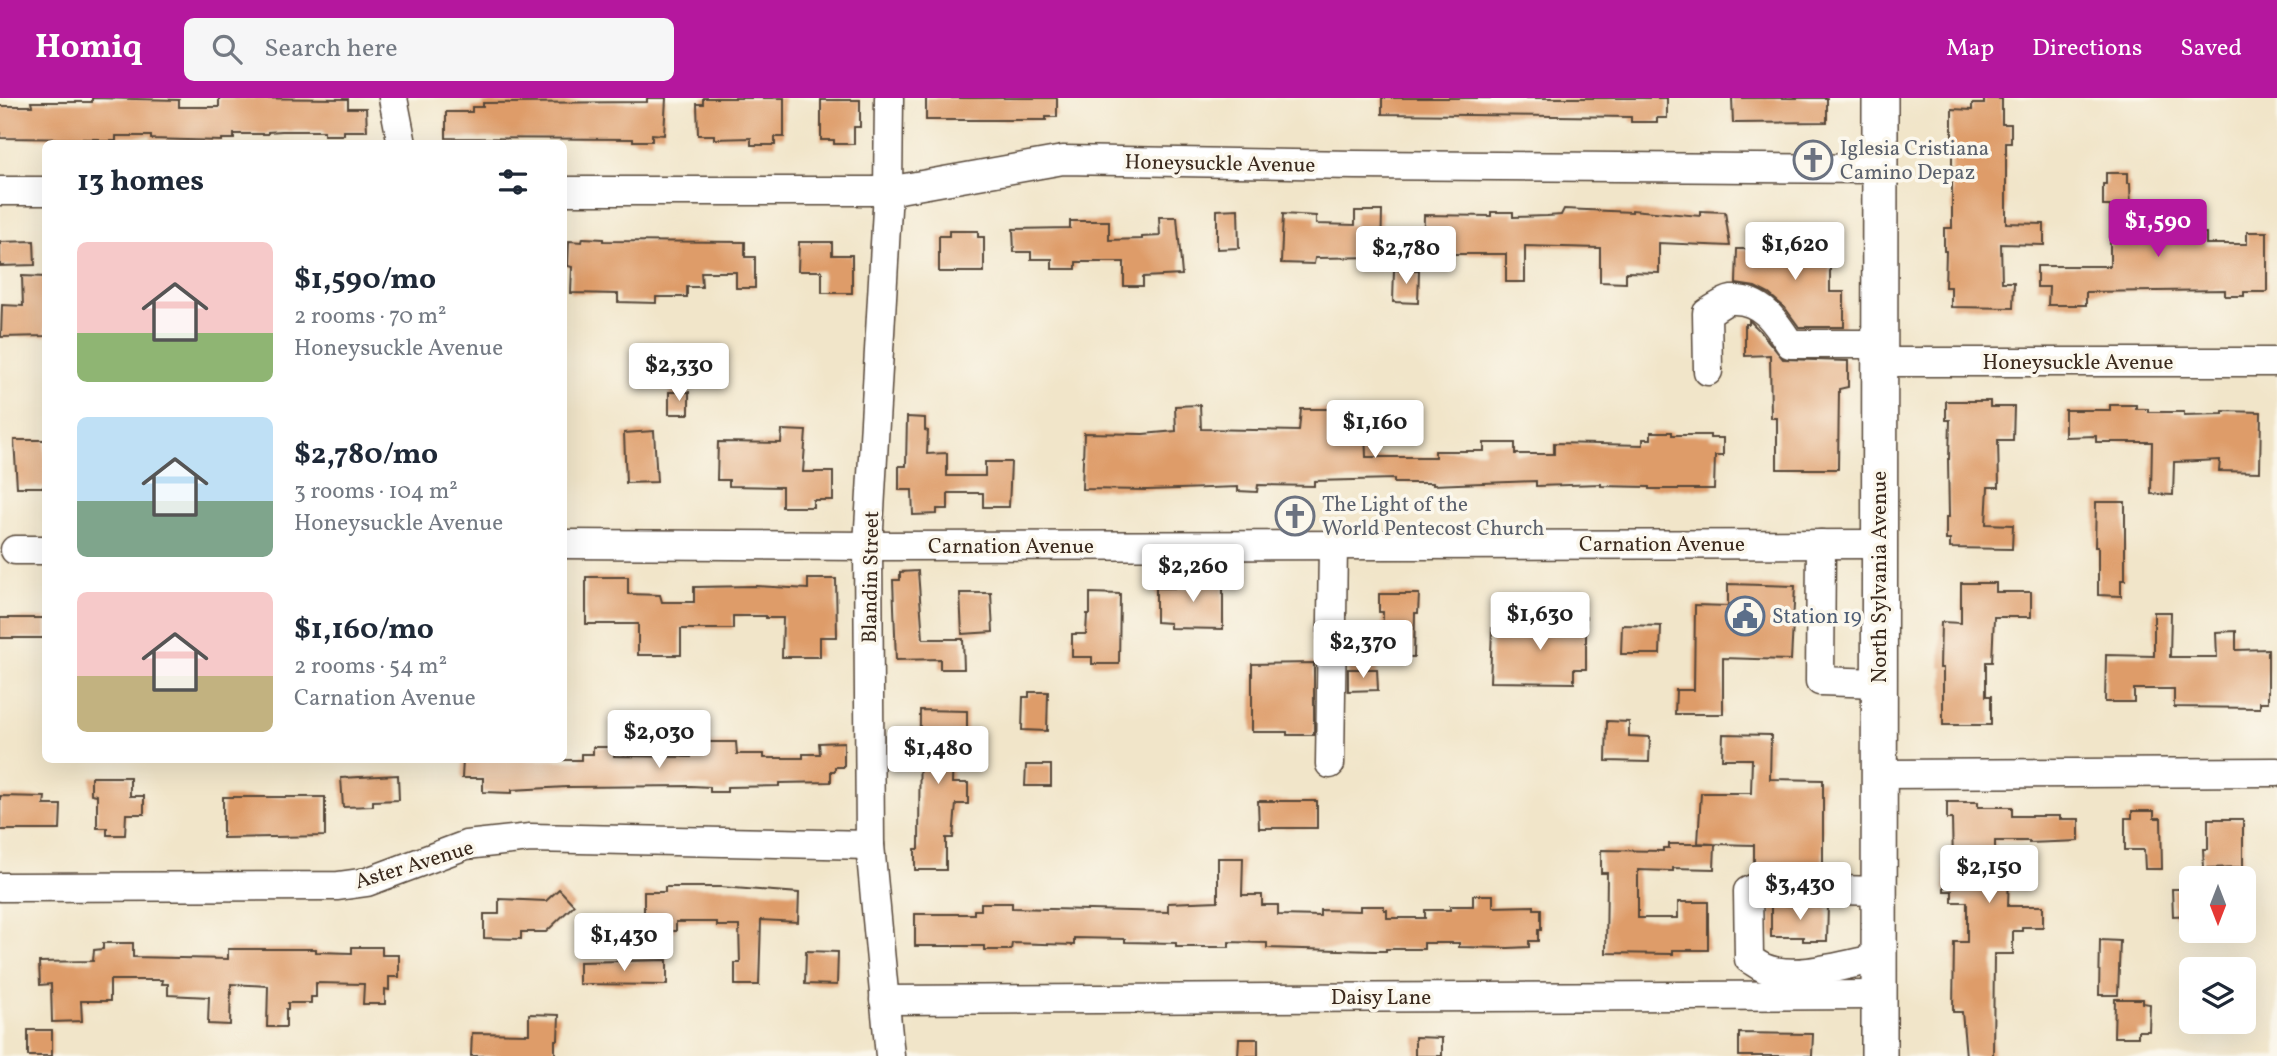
<!DOCTYPE html>
<html lang="en">
<head>
<meta charset="utf-8">
<style>
  body { margin:0; font-family:Vollkorn,serif; background:#f6f6f7; color:#1f2937; height:100vh; display:flex; flex-direction:column; font-size:26px; white-space:nowrap }
  * { box-sizing:border-box; margin:0 }
  p { font-size:23px; color:#747a83 }
  .icon { flex:none; width:38px; height:38px; fill:none; stroke:currentColor; stroke-width:2; stroke-linecap:round; stroke-linejoin:round }
  .map { position:relative; flex:1; overflow:hidden }
  .sheet { position:absolute; left:42px; top:42px; width:525px; height:623px; display:flex; flex-direction:column; background:#fff; border-radius:10px; box-shadow:0 7px 28px #0002 }
  .sheet>* { flex:none }
  .needle { width:46px; rotate:180deg }
  .fabs { position:absolute; left:2179px; top:768px; display:grid; gap:14px }
  .fabs a { display:grid; place-items:center; width:77px; height:77px; border-radius:10px; background:#fff; box-shadow:0 7px 28px #0002; font-size:35px }
  .price { position:absolute; translate:-50% -60px; padding:0 16px; border-radius:7px; background:#fff; color:#222; font-size:23px; line-height:46px; filter:drop-shadow(0 2px 4px #0008) }
  .price::after { content:''; position:absolute; left:50%; top:42px; width:21px; height:16px; margin-left:-10px; background:inherit; clip-path:polygon(0 0,100% 0,50% 100%) }
  .price.active { background:#b5179e; color:#fff }
  ul { padding:0; list-style:none }
  li { display:flex; align-items:center; gap:21px; height:175px; padding:0 35px }
  li span { display:grid; place-items:center; flex:none; width:196px; height:140px; border-radius:10px; color:#555 }
  li>.icon { margin-inline-start:auto }
  span .icon { width:84px; height:84px; fill:#fffc; stroke-width:1 }
  li b { font-size:30px }
  h2 { display:flex; justify-content:space-between; align-items:center; height:84px; padding:0 35px; font-size:30px }
  header { display:flex; align-items:center; gap:42px; box-sizing:border-box; height:98px; padding:0 35px; background:#b5179e; color:#fff }
  header strong { font-size:33px }
  nav { display:flex; gap:38px; margin-inline-start:auto; font-size:24px }
  .search { width:490px; height:63px; background:#f6f6f7; display:flex; align-items:center; gap:18px; box-sizing:border-box; padding:0 24px; border-radius:10px; color:#747a83; font-size:26px }
  .map>svg:first-child { display:block }
  .building { fill:#de9c69 }
  .lines { fill:none; stroke-linecap:round; stroke-linejoin:round }
  .minor-casing { stroke:#564638; stroke-width:31 }
  .major-casing { stroke:#564638; stroke-width:38 }
  .minor { stroke:#fff; stroke-width:28 }
  .major { stroke:#fff; stroke-width:35 }
  .labels { text-anchor:middle; stroke-width:7; stroke-linejoin:round; paint-order:stroke }
  .worship-label { font-size:21px; fill:#5b616d; stroke:#fbf7ec; text-anchor:start }
  .street-label { font-size:21px; fill:#3b2a1e; stroke:#fbf7ec }
  .service-label { font-size:21px; fill:#4e5e75; stroke:#fbf7ec; text-anchor:start }
</style>
</head>
<body>
<header>
<strong>Homiq</strong>
<div class="search"><svg class="icon" aria-label="search" viewBox="0 0 24 24"><circle cx="10" cy="10" r="6"/><path d="M15 15l6 6"/></svg>Search here</div>
<nav><a>Map</a><a>Directions</a><a>Saved</a></nav>
</header>
<div class="map">
<svg width="2277" height="958" viewBox="0 0 2277 958">
  <rect width="100%" height="100%" fill="#fbf7ec"/>
  <filter id="ink" filterUnits="userSpaceOnUse"><feTurbulence type="fractalNoise" baseFrequency=".0143" numOctaves="2"/><feDisplacementMap in="SourceGraphic" scale="14" xChannelSelector="R" yChannelSelector="G"/><feConvolveMatrix kernelMatrix="1 2 1 2 8 2 1 2 1" color-interpolation-filters="sRGB"/></filter>
  <filter id="wash" filterUnits="userSpaceOnUse"><feTurbulence type="fractalNoise" baseFrequency=".00686" numOctaves="4" result="noise"/><feDisplacementMap in="SourceGraphic" scale="28" xChannelSelector="R" yChannelSelector="G"/><feGaussianBlur stdDeviation="1.57" result="paint"/><feColorMatrix in="noise" values="0 0 0 0 0 0 0 0 0 0 0 0 0 0 0 0 0 1.4 0 .05"/><feComposite in="paint" operator="in"/></filter>
  <g filter="url(#wash)">
    <rect width="100%" height="100%" fill="#f1e5c9"/>
    <g id="blocks">
      <g class="building">
        <path d="M92,0L179,2V9H219V0L348,1V10H366L367,33H344V37H324V33H282L268,34V36H234V41H222V43L151,41V38H116V43H99V41L0,40V8H32L31,4H92Z"/>
        <path d="M647,0H666L664,37L652,36V43H633V41L446,40V14H472V9H483V5L647,4Z"/>
        <path d="M703,0H784V39H775V47H751V40L714,41V37H698L697,6H703Z"/>
        <path d="M926,0H1057V19H1046V22H926Z"/>
        <path d="M1382,0H1667V20H1657V24H1631V19L1382,16Z"/>
        <path d="M1732,0H1827V24L1733,25Z"/>
        <path d="M1984,0L2002,1V26H2011V45H2006V125L2044,126V147L2001,146L2002,184H2014L2013,210L1951,209V189H1945L1946,153H1944V130H1952V11L1972,12V6H1984Z"/>
        <path d="M821,2H860V29H854V46H834V42H821Z"/>
        <path d="M2106,75H2128V85H2130L2131,116H2148V135H2206V146H2247V134H2267V194H2244V198H2225V192L2086,194V207H2048L2049,189H2037V168H2110V108H2103V86H2106Z"/>
        <path d="M1238,111L1239,150L1217,151V112Z"/>
        <path d="M1564,111L1632,114V112L1700,118V113L1725,114L1730,148L1659,145V175L1626,174V185L1600,184V150L1525,148V184H1506V156H1450V169H1423L1424,117L1491,118V114H1513V119L1547,118L1561,117Z"/>
        <path d="M1355,113H1382L1381,159L1315,160L1314,166L1281,165L1283,116L1316,118V126L1355,127Z"/>
        <path d="M1159,119H1177L1182,177L1143,179V188H1124V164H1076V171H1052V161H1031V154H1014L1013,131L1070,130V123H1109V142L1142,141V139L1160,138Z"/>
        <path d="M949,133H978V139H984V174H939V138H949Z"/>
        <path d="M583,140L603,141V143L745,144V159H755V190H736V174H701L702,189H687V199H656V205L618,204V196L571,195L572,169L568,168L569,143L582,144Z"/>
        <path d="M34,143L35,167L0,168V144Z"/>
        <path d="M799,144H832V157H852V195H822V173H798Z"/>
        <path d="M1780,147L1827,148V158H1830V194H1844V229H1799L1785,210L1769,196L1755,189L1736,186L1737,151H1780Z"/>
        <path d="M1394,172H1419L1418,205L1393,204Z"/>
        <path d="M22,178L46,179V238L1,239L2,207L23,208Z"/>
        <path d="M1749,222L1760,233L1783,261L1848,263V289L1839,291L1838,371H1777V320H1771L1770,257L1745,258V226H1749Z"/>
        <rect x="669" y="294" width="20" height="22"/>
        <path d="M1946,303H1990V309H2014L2013,342H1998L1999,389H1988L1986,426L2013,427L2012,451L1950,450V442H1946V419H1949L1948,361H1949L1950,322H1946Z"/>
        <path d="M1200,307L1201,331L1299,333L1301,311H1331V331H1365L1366,359H1435V353H1484V345H1515V356H1554V345L1643,347V341H1651V334H1672V337H1710V340H1723V358H1715L1714,391H1649V389L1601,388V386L1536,388V383L1433,387V385H1394V381L1314,383V388L1258,387L1257,394L1238,393V389L1147,392L1082,391L1084,335L1143,336L1176,333L1175,308Z"/>
        <path d="M2110,307H2136V311H2148V314H2184V317L2223,316V313L2261,314L2260,374L2219,373L2220,362L2174,364L2173,397L2151,396L2152,344H2096V338L2065,339V312H2110Z"/>
        <path d="M907,319L925,320V332L928,333L927,356L947,355V378H985V364H1011L1009,409H983V395H948V411H937V416L913,417L912,392H899V368H906Z"/>
        <path d="M782,332L806,333L803,374H833V402H813V409H782V389L729,388V382H717L718,344L781,345Z"/>
        <path d="M654,333L657,384L626,385L624,335Z"/>
        <path d="M14,342H45V389H17Z"/>
        <path d="M2096,404H2125V482H2121V498L2098,497V449H2095Z"/>
        <path d="M918,473L923,541H963L964,571H940V561L896,562L893,482H900V474Z"/>
        <path d="M1196,476H1223V531L1170,530V525L1156,524V490H1196Z"/>
        <path d="M586,479H628V496L660,497L662,504H694V489L756,488L808,491V481H836L837,539H820V559H782L783,520H766V518H733V531H681V557H638V526H586Z"/>
        <path d="M1961,485H1996V494H2031V519H1994L1992,564H1986V598H1991V627H1943V570H1940L1941,524L1961,525Z"/>
        <path d="M1728,486L1795,488L1791,562L1723,560V616H1675L1676,592H1694L1695,507L1728,508Z"/>
        <path d="M960,495H991L993,534L962,536Z"/>
        <path d="M1090,495L1120,496L1119,566H1092V559H1072V536H1086L1087,516H1090Z"/>
        <path d="M1379,496H1419L1418,515H1415L1414,559L1382,558L1383,514H1379Z"/>
        <path d="M2154,514H2171L2170,559H2217L2216,534L2236,533V552L2268,551V604H2260V610L2174,609V591H2134V604H2105L2106,557L2154,558Z"/>
        <path d="M1538,517L1559,518L1560,520L1586,519V571H1574V585L1490,584L1492,530H1538Z"/>
        <rect x="0" y="520" width="46" height="20"/>
        <path d="M1622,527L1661,528L1660,556H1621Z"/>
        <path d="M1314,565V637H1287V634H1252V566Z"/>
        <path d="M1348,571H1377L1378,592L1348,593Z"/>
        <path d="M1029,594H1048L1047,633L1022,632L1023,599H1029Z"/>
        <path d="M920,612L967,613V635H954L952,685H968V706H956L953,740H946V772H915V751H919Z"/>
        <path d="M1607,623L1629,624V638L1650,639L1649,664L1606,663Z"/>
        <path d="M1723,636L1771,637L1770,681L1823,682V774L1771,773V766H1754V747L1715,746L1714,771L1673,770V773L1638,772V820H1678V804H1708V852H1673V856L1606,855L1607,775H1601V752L1663,753V750H1669V746H1714L1698,745L1701,695H1751L1752,661H1722Z"/>
        <path d="M691,644H736L737,656H764V660H803V656H820L819,645L844,644V669H835V673H831V684L779,685V688L727,689V694H710V689L691,688L567,689L512,692V695L483,694V680H462L463,662H581V656H593V649H614V658L691,659Z"/>
        <path d="M1026,667H1051V688H1025Z"/>
        <path d="M398,677L399,702L373,703V708L343,709L341,680Z"/>
        <path d="M91,679H130V698H144V716H126L125,737H107V730H97V697L91,696Z"/>
        <path d="M0,698L45,699L44,707H61L60,732H0Z"/>
        <path d="M223,699H325V738L223,740Z"/>
        <path d="M1258,703H1317V730H1259Z"/>
        <path d="M1947,704H1978V709H2012V718H2060V721H2079V743L2029,745V743H1995V777H2009L2008,808H2043V829H2022V833H2013V856H1994L1993,958H1966L1962,914H1953L1954,844H1967V804H1952V793H1944V765H1953L1952,721H1947Z"/>
        <path d="M2132,713H2154V720H2161L2162,771H2145L2144,752H2125V720H2132Z"/>
        <path d="M2208,721H2243V769L2204,770L2203,751H2208Z"/>
        <path d="M1218,760H1243L1242,797H1262V807H1278V817L1320,818V812L1360,813V808H1384V812H1387V820H1425V812H1450V808H1473V797H1493V809L1534,808V811H1541V832H1538V843H1529V849L1508,850L1459,849V845H1424V851H1386V853H1375L1267,850V845L1229,844V849H1176V845L1125,844V841L1074,840V847L1012,845L1011,852H984V848H915V816H974V812H981V805H1012V810L1168,814V805L1218,803Z"/>
        <path d="M665,789H721L799,795L798,824L761,822L759,887H735V865H740L739,828H717V824H676V833H657V825H644V794H665Z"/>
        <path d="M559,791L574,807L546,834H521V841L484,840V816H499V801L546,803Z"/>
        <path d="M2172,791H2191V817L2173,818Z"/>
        <path d="M1771,807L1828,808L1827,843H1803V839H1771Z"/>
        <path d="M2100,842L2120,843L2118,897H2099Z"/>
        <path d="M103,845H133V859L228,861V851H316V854L352,855V849H382V857H399V879H389V892L385,891V906H363L364,886L316,885V899H311V905H288V911H286V929H267L268,888L231,886L230,927L208,926L209,899L168,897V886H162L163,882H110V903H81L82,923L52,924L51,886L40,887L39,864L93,863L94,852L103,851Z"/>
        <path d="M806,853L838,854L837,887L805,886Z"/>
        <path d="M667,862V887L579,886V864Z"/>
        <path d="M2115,901H2143V905L2150,906L2149,933H2138V939H2114Z"/>
        <path d="M529,916L559,917L558,942H555V958H471L472,935L529,936Z"/>
        <rect x="28" y="932" width="24" height="26"/>
        <path d="M1739,935L1813,936L1812,958H1739Z"/>
        <path d="M1415,939L1442,940V958H1415Z"/>
        <path d="M1239,941H1258V958H1238Z"/>
      </g>
    </g>
  </g>
  <g filter="url(#ink)">
    <use href="#blocks" fill-opacity="0" stroke="#564638" stroke-width="2"/>
    <g class="lines">
      <defs>
        <g id="minor">
          <path d="M393,0L402,46"/>
          <path d="M889,0L888,93L868,448L870,747L890,958"/>
          <path d="M0,93H46"/>
          <path d="M564,93H888L1063,62L1355,67L1880,71"/>
          <path d="M1879,264H2277"/>
          <path d="M1708,273L1707,215C1714,211 1724,203 1731,202C1761,200 1776,224 1790,246H1879"/>
          <path d="M564,446L868,448L1879,446"/>
          <path d="M1821,446L1820,583L1879,585"/>
          <path d="M15,452H46"/>
          <path d="M1330,666L1333,447"/>
          <path d="M1879,676L2277,674"/>
          <path d="M0,789L338,788L367,784L466,747L530,740L870,747"/>
          <path d="M1879,793L1755,790L1748,793L1749,861C1754,864 1759,868 1764,870C1795,883 1847,866 1879,860"/>
          <path d="M884,902L1879,897"/>
        </g>
        <path id="major" d="M1879,958L1880,0"/>
      </defs>
      <use href="#minor" class="minor-casing"/>
      <use href="#major" class="major-casing"/>
      <use href="#minor" class="minor"/>
      <use href="#major" class="major"/>
    </g>
  </g>
  <defs>
    <symbol id="church-ring" viewBox="-11 -11 22 22"><circle r="9.5" fill="#fbf7ec" stroke="#6b7280" stroke-width="1.5"/><path d="M-1.2-6h2.4v3.5h3.3v2.4h-3.3V6h-2.4V-.1h-3.3v-2.4h3.3Z" fill="#6b7280"/></symbol>
    <symbol id="civic-ring" viewBox="-11 -11 22 22"><circle r="9.5" fill="#fbf7ec" stroke="#5c6f8a" stroke-width="1.5"/><path d="M-.6-6.5H3V-4.5H.6V-3L4-1V1h2V6H-6V1h2V-1L-.6-3ZM-1.2 2.5V6h2.4V2.5Z" fill="#5c6f8a"/></symbol>
  </defs>
  <g fill-rule="evenodd">
    <use href="#church-ring" x="1791" y="40" width="44" height="44"/>
    <use href="#church-ring" x="1273" y="396" width="44" height="44"/>
    <use href="#civic-ring" x="1723" y="496" width="44" height="44"/>
  </g>
  <g class="labels">
    <g class="worship-label">
      <text x="1840" y="57">Iglesia Cristiana<tspan x="1840" dy="24">Camino Depaz</tspan></text>
      <text x="1322" y="413">The Light of the<tspan x="1322" dy="24">World Pentecost Church</tspan></text>
    </g>
    <g class="street-label">
      <text transform="translate(1220 65) rotate(1)" y="7">Honeysuckle Avenue</text>
      <text x="2078" y="271">Honeysuckle Avenue</text>
      <text x="1662" y="453">Carnation Avenue</text>
      <text x="1011" y="455">Carnation Avenue</text>
      <text transform="translate(870 479) rotate(-89)" y="7">Blandin Street</text>
      <text transform="translate(1879 479) rotate(-90)" y="7">North Sylvania Avenue</text>
      <text transform="translate(414 766) rotate(-17)" y="7">Aster Avenue</text>
      <text x="1381" y="906">Daisy Lane</text>
    </g>
    <g class="service-label">
      <text x="1772" y="525">Station 19</text>
    </g>
  </g>
</svg>
<div class="fabs">
<a><svg class="needle" viewBox="-14 -14 28 28"><path d="M0-13l5 13h-10z" fill="#e53935"/><path d="M0 13l5-13h-10z" fill="#747a83"/></svg></a>
<a><svg class="icon" aria-label="layers" viewBox="0 0 24 24"><path d="M12 4l9 5-9 5-9-5zM3 14l9 5 9-5"/></svg></a>
</div>
<b class="price active" style="left:2158px;top:161px">$1,590</b>
<b class="price" style="left:1795px;top:184px">$1,620</b>
<b class="price" style="left:1406px;top:188px">$2,780</b>
<b class="price" style="left:679px;top:305px">$2,330</b>
<b class="price" style="left:1375px;top:362px">$1,160</b>
<b class="price" style="left:1193px;top:506px">$2,260</b>
<b class="price" style="left:1540px;top:554px">$1,630</b>
<b class="price" style="left:1363px;top:582px">$2,370</b>
<b class="price" style="left:659px;top:672px">$2,030</b>
<b class="price" style="left:938px;top:688px">$1,480</b>
<b class="price" style="left:1989px;top:807px">$2,150</b>
<b class="price" style="left:1800px;top:824px">$3,430</b>
<b class="price" style="left:624px;top:875px">$1,430</b>
<section class="sheet">
<h2>13 homes<svg class="icon" aria-label="filters" viewBox="0 0 24 24"><path d="M4 7h16M4 17h16"/><circle cx="9" cy="7" r="2"/><circle cx="15" cy="17" r="2"/></svg></h2>
<ul>
<li><span style="background:linear-gradient(#f6c9c9 65%,#8fb573 0)"><svg class="icon" aria-label="home" viewBox="0 0 24 24"><path d="M3 11l9-7 9 7M6 9v11h12V9"/></svg></span><div><b>$1,590/mo</b><p>2 rooms · 70 m²</p><p>Honeysuckle Avenue</p></div></li>
<li><span style="background:linear-gradient(#bfe0f5 60%,#7fa58c 0)"><svg class="icon" aria-label="home" viewBox="0 0 24 24"><path d="M3 11l9-7 9 7M6 9v11h12V9"/></svg></span><div><b>$2,780/mo</b><p>3 rooms · 104 m²</p><p>Honeysuckle Avenue</p></div></li>
<li><span style="background:linear-gradient(#f6c9c9 60%,#c2b280 0)"><svg class="icon" aria-label="home" viewBox="0 0 24 24"><path d="M3 11l9-7 9 7M6 9v11h12V9"/></svg></span><div><b>$1,160/mo</b><p>2 rooms · 54 m²</p><p>Carnation Avenue</p></div></li>
</ul>
</section>
</div>
</body>
</html>
